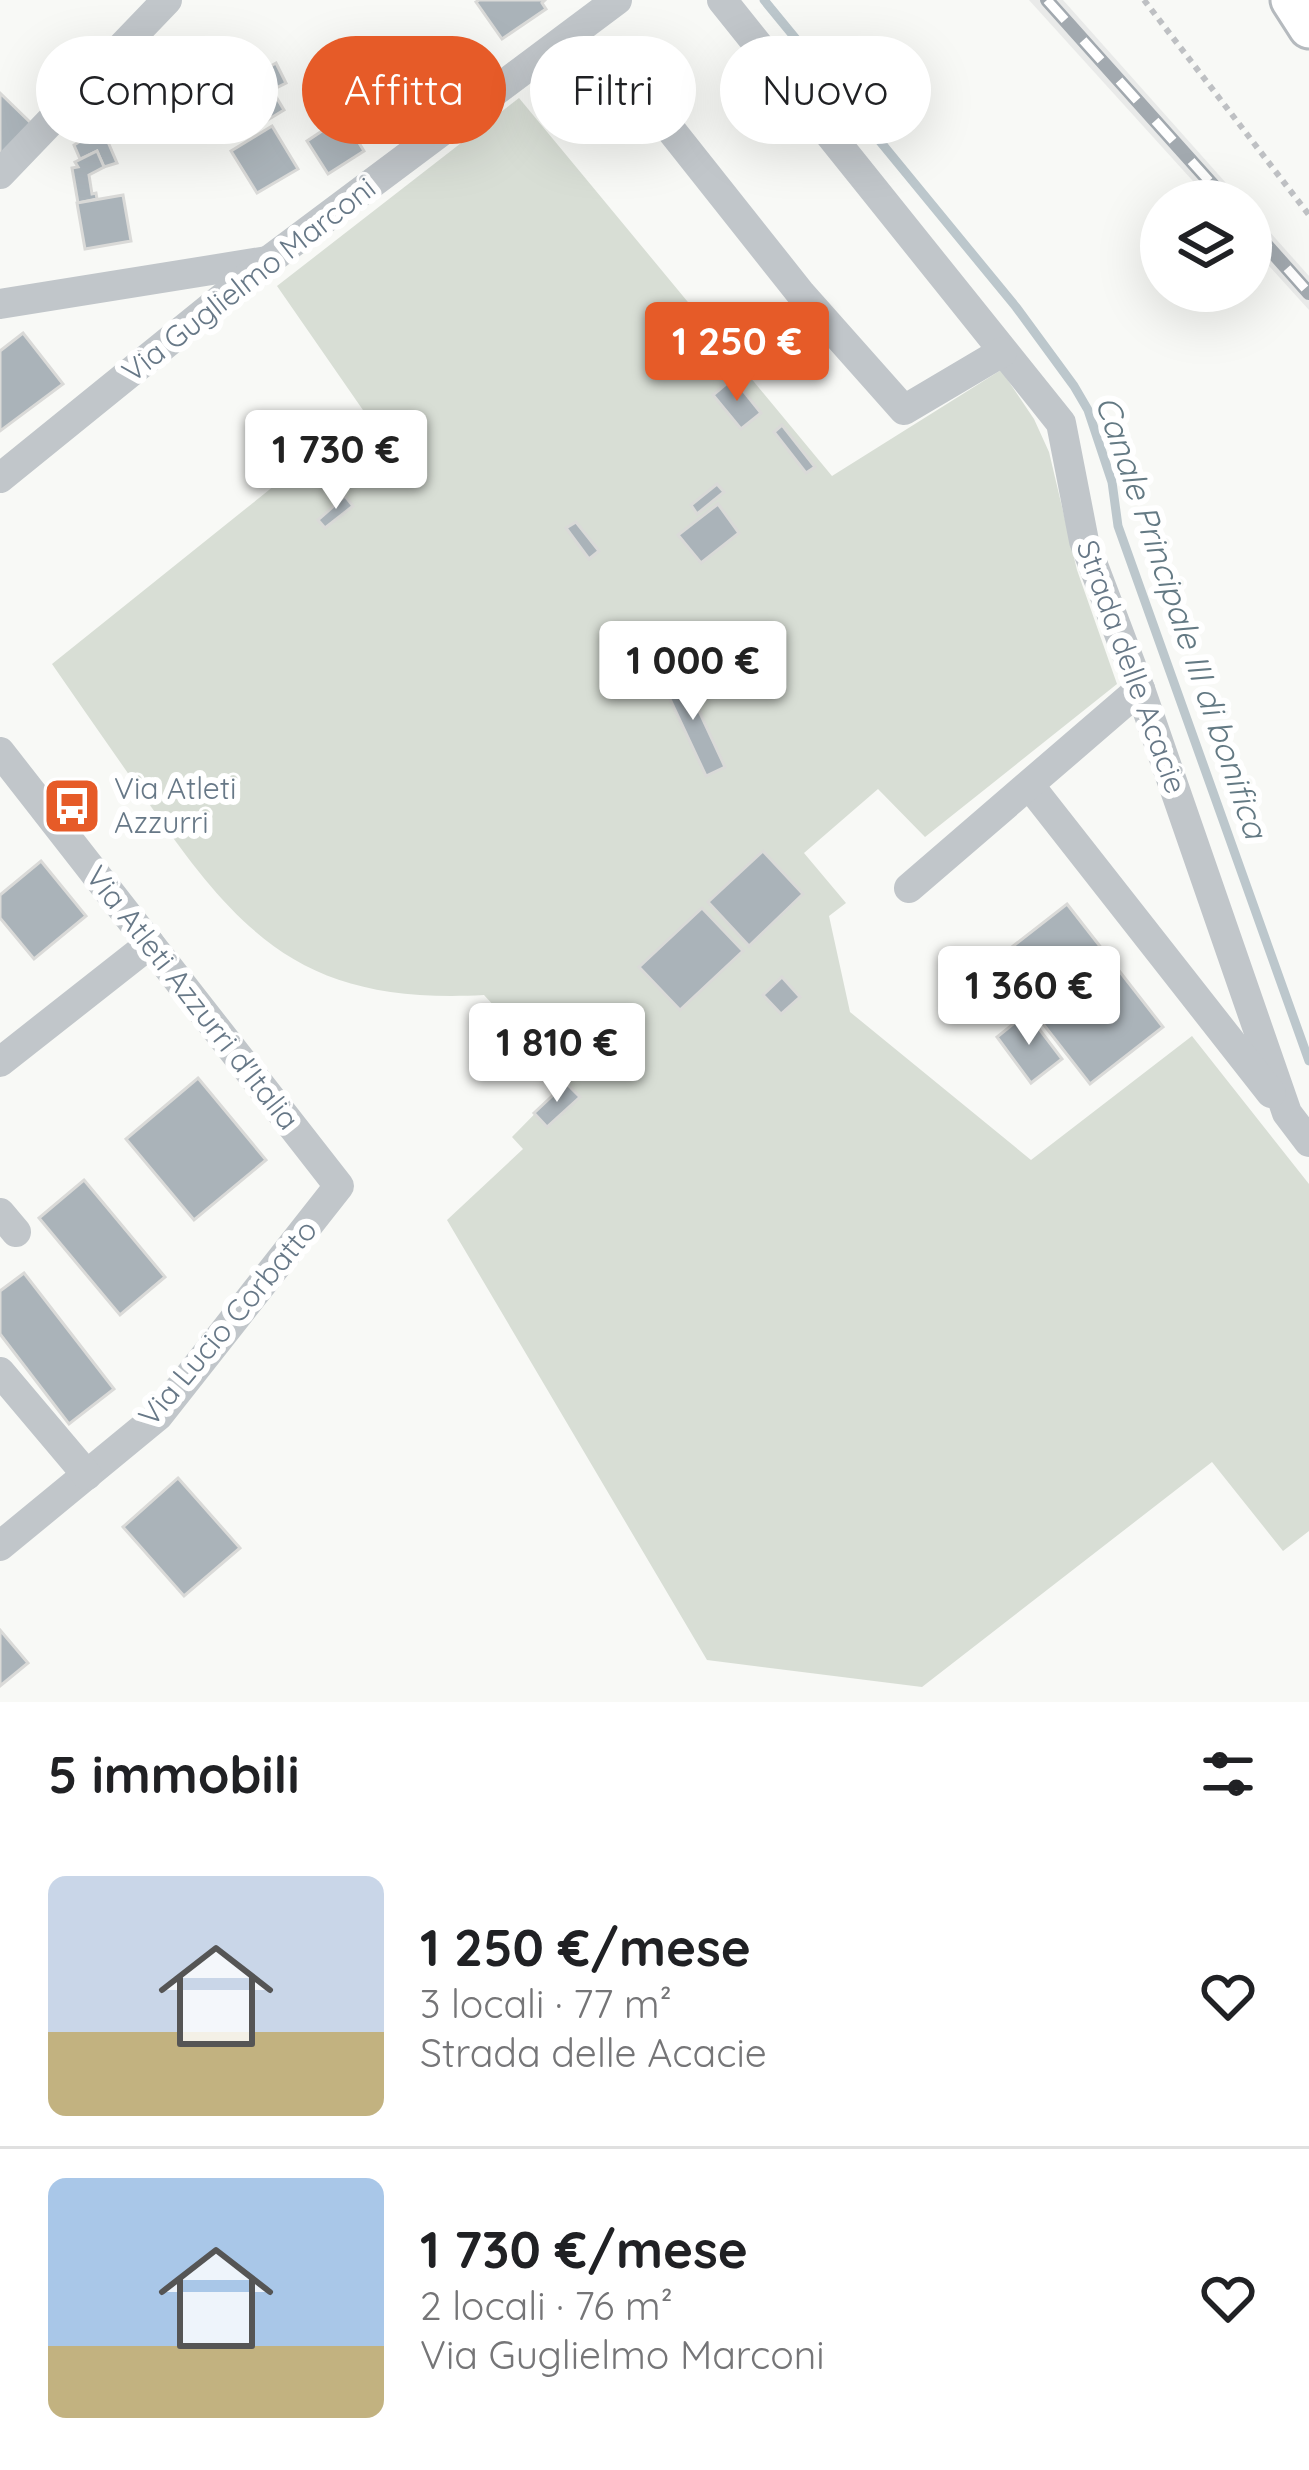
<!DOCTYPE html>
<html lang="it">
<head>
<meta charset="utf-8">
<style>
  body { margin:0; font-family:Quicksand,sans-serif; background:#f2f2f2; color:#202124; height:100vh; display:flex; flex-direction:column; font-size:45px; white-space:nowrap }
  * { box-sizing:border-box; margin:0 }
  p { font-size:39px; color:#757577 }
  .icon { flex:none; width:66px; height:66px; fill:none; stroke:currentColor; stroke-width:2; stroke-linecap:round; stroke-linejoin:round }
  .map { position:relative; height:1702px; overflow:hidden }
  .panel { display:flex; flex-direction:column; background:#fff; flex:1 }
  .panel>* { flex:none }
  .guide { position:absolute; left:36px; top:36px; width:1239px; height:108px; display:flex; gap:24px }
  .controls { position:absolute; left:1140px; top:180px; display:grid; gap:24px }
  .controls a { display:grid; place-items:center; width:132px; height:132px; border-radius:50%; background:#fff; box-shadow:0 12px 48px #0002; font-size:60px }
  .price { position:absolute; translate:-50% -102px; padding:0 27px; border-radius:12px; background:#fff; color:#222; font-size:39px; line-height:78px; filter:drop-shadow(0 3px 6px #0008) }
  .price::after { content:''; position:absolute; left:50%; top:72px; width:36px; height:27px; margin-left:-18px; background:inherit; clip-path:polygon(0 0,100% 0,50% 100%) }
  .price.on { background:#e65b28; color:#fff }
  ul { padding:0; list-style:none }
  li { display:flex; align-items:center; gap:36px; height:300px; padding:0 48px }
  li+li { border-top:3px solid #e0e0e0 }
  li span { display:grid; place-items:center; flex:none; width:336px; height:240px; border-radius:18px; color:#555 }
  li>.icon { margin-inline-start:auto }
  span .icon { width:144px; height:144px; fill:#fffc; stroke-width:1 }
  li b { font-size:51px }
  h2 { display:flex; justify-content:space-between; align-items:center; height:144px; padding:0 48px; font-size:51px }
  .tag { padding:0 42px; border-radius:54px; background:#fff; box-shadow:0 12px 48px #0002; font-size:42px; line-height:108px }
  .tag.on { background:#e65b28; color:#fff }
  .map>svg:first-child { display:block }
  .built { fill:#e9eae9 }
  .green { fill:#d8ded5 }
  .lines { fill:none; stroke-linecap:round; stroke-linejoin:round }
  .stream { stroke:#bcc7cc; stroke-width:9 }
  .building { fill:#aab3b9; stroke:#dadad8; stroke-width:3 }
  .major-casing { stroke:#b5babe; stroke-width:45 }
  .path { stroke:#bec0c3; stroke-width:6; stroke-dasharray:6 6; stroke-linecap:butt }
  .minor { stroke:#c1c6ca; stroke-width:30 }
  .major { stroke:#fff; stroke-width:39 }
  .rail-casing { stroke:#a2a9af; stroke-width:14 }
  .rail { stroke:#fff; stroke-width:9; stroke-dasharray:27; stroke-linecap:butt }
  .labels { text-anchor:middle; stroke-width:12; stroke-linejoin:round; paint-order:stroke }
  .street-label { font-size:30px; fill:#677887; stroke:#fff }
  .poi-label { font-size:30px; fill:#677887; stroke:#fff; text-anchor:start }
  .water-label { font-size:33px; font-style:italic; fill:#637983; stroke:#fff }
</style>
</head>
<body>
<div class="map">
<svg width="1309" height="1702" viewBox="0 0 1309 1702">
  <rect width="100%" height="100%" fill="#f8f9f6"/>
  <g class="built">
    <path d="M1029,0H1063L1242,201H1211Z"/>
    <path d="M1251,211L1309,276V310L1251,246Z"/>
  </g>
  <path class="green" d="M519,98L832,476L1001,370L1034,419L1049,452L1077,570L1117,684L925,837L878,789L804,853L846,903L829,916L850,1012L1031,1160L1192,1036L1309,1184V1531L1283,1551L1212,1462L922,1687L707,1660L447,1220L523,1149L512,1137L565,1083L484,995C311,1004 246,944 152,808C119,760 85,712 52,664L365,413L277,286Z"/>
  <g class="lines">
    <path class="stream" d="M764,0L1016,307L1074,386L1088,410L1112,482L1118,526L1309,1061"/>
  </g>
  <g class="building">
    <path d="M479,0H545L542,3L546,9L502,39L476,2Z"/>
    <path d="M351,42L356,48L360,46L378,67L362,80L341,50Z"/>
    <path d="M148,45L162,59L134,88L120,75Z"/>
    <path d="M409,61L432,92L396,119L372,88Z"/>
    <path d="M276,63L286,83L272,90L260,72Z"/>
    <path d="M153,87L168,112L118,141L104,116Z"/>
    <path d="M272,90L284,110L261,124L249,104Z"/>
    <path d="M0,93L34,126L0,162Z"/>
    <path d="M353,95L363,109L345,121L336,107Z"/>
    <path d="M343,117L364,151L328,174L307,141Z"/>
    <path d="M272,126L298,169L257,193L231,151Z"/>
    <path d="M102,128L117,163L104,167L97,151L80,159L74,145Z"/>
    <path d="M97,151L104,167L89,175L92,194L96,193L97,199L78,203L72,168L78,167L75,162Z"/>
    <path d="M123,195L131,241L85,249L77,203Z"/>
    <path d="M23,333L63,384L0,431V351Z"/>
    <path d="M733,378L761,413L741,429L713,395Z"/>
    <path d="M782,425L815,467L806,473L774,432Z"/>
    <path d="M717,484L724,492L697,514L691,505Z"/>
    <path d="M345,496L353,506L325,528L318,520Z"/>
    <path d="M718,504L739,533L701,563L678,535Z"/>
    <path d="M576,522L599,551L589,559L566,528Z"/>
    <path d="M680,670L725,767L706,776L661,680Z"/>
    <path d="M763,851L803,894L749,946L708,902Z"/>
    <path d="M41,861L86,916L34,959L0,918V895Z"/>
    <path d="M1067,904L1163,1027L1090,1084L994,961Z"/>
    <path d="M702,908L743,951L680,1010L639,967Z"/>
    <path d="M782,977L800,997L781,1014L763,995Z"/>
    <path d="M1027,1013L1062,1059L1031,1083L997,1037Z"/>
    <path d="M198,1078L266,1160L194,1220L126,1139Z"/>
    <path d="M566,1083L580,1097L547,1127L534,1113Z"/>
    <path d="M84,1180L165,1277L120,1315L39,1218Z"/>
    <path d="M24,1273L114,1389L69,1424L0,1334V1291Z"/>
    <path d="M178,1478L240,1548L184,1596L123,1527Z"/>
    <path d="M0,1630L28,1663L0,1686Z"/>
  </g>
  <g class="lines">
    <defs>
      <path id="major" d="M1291,0L1309,28"/>
    </defs>
    <use href="#major" class="major-casing"/>
    <path class="path" d="M1144,0L1309,215"/>
    <g class="minor">
      <path d="M722,0L1061,423L1084,541L1140,689L1287,1113L1309,1142"/>
      <path d="M621,67L801,294L904,410L1002,352"/>
      <path d="M0,174L167,0"/>
      <path d="M0,304L267,261"/>
      <path d="M0,478L268,261L617,0"/>
      <path d="M0,752L339,1186L158,1416L0,1546"/>
      <path d="M1030,786L1271,1093"/>
      <path d="M909,888L1140,689"/>
      <path d="M0,1062L150,944"/>
      <path d="M0,1213L16,1232"/>
      <path d="M0,1372L87,1475"/>
    </g>
    <use href="#major" class="major"/>
    <defs>
      <g id="rail">
        <path d="M1047,0L1227,201"/>
        <path d="M1251,228L1309,293"/>
      </g>
    </defs>
    <use href="#rail" class="rail-casing"/>
    <use href="#rail" class="rail"/>
  </g>
  <defs>
    <symbol id="bus-square" viewBox="-11 -11 22 22"><rect x="-9" y="-9" width="18" height="18" rx="4" fill="#e65b28" stroke="#fff"/><path d="M-5-6H5V4H4V6H2V4H-2V6H-4V4H-5ZM-3.5-4V0h7V-4ZM-3.5 1.2v1.5H-2V1.2ZM2 1.2v1.5H3.5V1.2Z" fill="#fff"/></symbol>
  </defs>
  <g fill-rule="evenodd">
    <use href="#bus-square" x="39" y="773" width="66" height="66"/>
  </g>
  <g class="labels">
    <g class="street-label">
      <text transform="translate(249 280) rotate(-38)" y="10">Via Guglielmo Marconi</text>
      <text transform="translate(1131 667) rotate(70)" y="10">Strada delle Acacie</text>
      <text transform="translate(192 998) rotate(52)" y="10">Via Atleti Azzurri d'Italia</text>
      <text transform="translate(228 1323) rotate(-50)" y="10">Via Lucio Corbatto</text>
    </g>
    <g class="poi-label">
      <text x="114" y="799">Via Atleti<tspan x="114" dy="34">Azzurri</tspan></text>
    </g>
    <g class="water-label">
      <text transform="translate(1182 617) rotate(71)" y="12">Canale Principale III di bonifica</text>
    </g>
  </g>
</svg>
<div class="controls">
<a><svg class="icon" aria-label="layers" viewBox="0 0 24 24"><path d="M12 4l9 5-9 5-9-5zM3 14l9 5 9-5"/></svg></a>
</div>
<b class="price on" style="left:737px;top:404px">1 250 €</b>
<b class="price" style="left:336px;top:512px">1 730 €</b>
<b class="price" style="left:693px;top:723px">1 000 €</b>
<b class="price" style="left:1029px;top:1048px">1 360 €</b>
<b class="price" style="left:557px;top:1105px">1 810 €</b>
<div class="guide">
<a class="tag">Compra</a>
<a class="tag on">Affitta</a>
<a class="tag">Filtri</a>
<a class="tag">Nuovo</a>
</div>
</div>
<section class="panel">
<h2>5 immobili<svg class="icon" aria-label="filters" viewBox="0 0 24 24"><path d="M4 7h16M4 17h16"/><circle cx="9" cy="7" r="2"/><circle cx="15" cy="17" r="2"/></svg></h2>
<ul>
<li><span style="background:linear-gradient(#c9d6e8 65%,#c2b280 0)"><svg class="icon" aria-label="home" viewBox="0 0 24 24"><path d="M3 11l9-7 9 7M6 9v11h12V9"/></svg></span><div><b>1 250 €/mese</b><p>3 locali · 77 m²</p><p>Strada delle Acacie</p></div><svg class="icon" aria-label="heart" viewBox="0 0 24 24"><path d="M12 20l-8-8c-3-5 5-10 8-4 3-6 11-1 8 4z"/></svg></li>
<li><span style="background:linear-gradient(#a9c7e8 70%,#c2b280 0)"><svg class="icon" aria-label="home" viewBox="0 0 24 24"><path d="M3 11l9-7 9 7M6 9v11h12V9"/></svg></span><div><b>1 730 €/mese</b><p>2 locali · 76 m²</p><p>Via Guglielmo Marconi</p></div><svg class="icon" aria-label="heart" viewBox="0 0 24 24"><path d="M12 20l-8-8c-3-5 5-10 8-4 3-6 11-1 8 4z"/></svg></li>
</ul>
</section>
</body>
</html>
